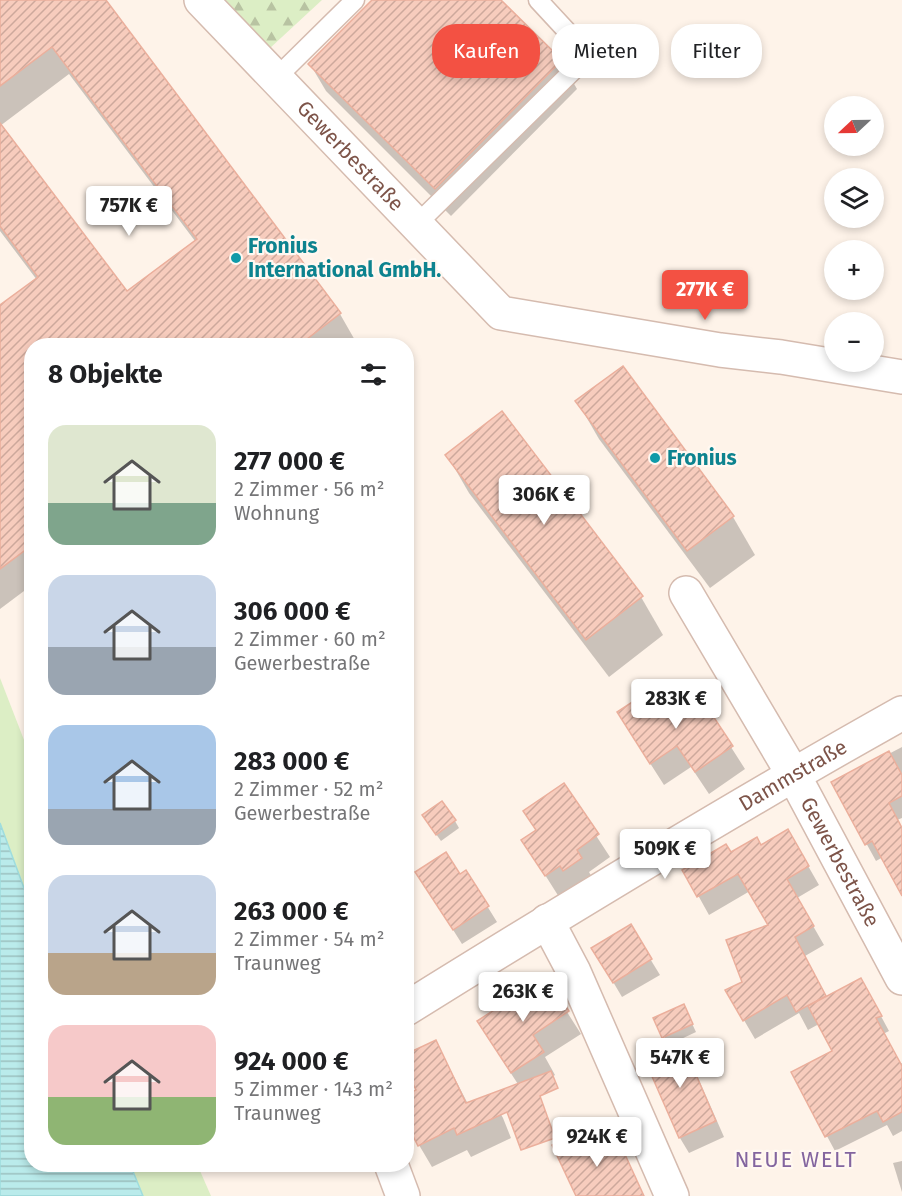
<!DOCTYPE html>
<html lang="de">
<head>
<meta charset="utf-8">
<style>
  body { margin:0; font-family:"Fira Sans",sans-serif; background:#f2f2f2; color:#202124; height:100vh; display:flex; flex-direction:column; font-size:22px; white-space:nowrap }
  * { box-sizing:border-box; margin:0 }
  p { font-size:20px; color:#757577 }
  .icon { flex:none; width:33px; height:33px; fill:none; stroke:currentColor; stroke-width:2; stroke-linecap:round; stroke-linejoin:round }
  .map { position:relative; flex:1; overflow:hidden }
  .details { position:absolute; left:24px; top:338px; width:390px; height:834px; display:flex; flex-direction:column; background:#fff; border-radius:24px; box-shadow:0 3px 9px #0003 }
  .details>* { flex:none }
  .top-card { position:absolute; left:432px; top:24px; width:380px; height:54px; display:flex; gap:12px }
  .needle { width:39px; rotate:248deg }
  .tools { position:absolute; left:824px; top:96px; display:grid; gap:12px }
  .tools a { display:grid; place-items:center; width:60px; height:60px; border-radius:50%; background:#fff; box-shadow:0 3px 9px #0003; font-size:30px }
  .price { position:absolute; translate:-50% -51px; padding:0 14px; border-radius:6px; background:#fff; color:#222; font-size:20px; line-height:39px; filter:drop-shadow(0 2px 3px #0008) }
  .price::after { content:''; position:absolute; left:50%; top:36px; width:18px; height:14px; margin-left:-9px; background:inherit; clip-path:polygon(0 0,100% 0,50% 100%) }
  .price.active { background:#f35143; color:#fff }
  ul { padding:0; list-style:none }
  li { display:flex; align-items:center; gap:18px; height:150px; padding:0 24px }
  li span { display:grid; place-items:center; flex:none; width:168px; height:120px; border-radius:18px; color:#555 }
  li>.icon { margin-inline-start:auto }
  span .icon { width:72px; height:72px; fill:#fffc; stroke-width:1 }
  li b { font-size:26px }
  h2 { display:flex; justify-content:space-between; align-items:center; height:72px; padding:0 24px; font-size:26px }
  .pill { padding:0 21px; border-radius:24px; background:#fff; box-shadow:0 3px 9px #0003; font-size:21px; line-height:54px }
  .pill.active { background:#f35143; color:#fff }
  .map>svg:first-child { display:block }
  .grass { fill:#dceec5 }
  .forest { fill:url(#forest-firs) }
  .water { fill:url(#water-rules); stroke:#9fddde; stroke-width:1.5 }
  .shadow { fill:#0003; fill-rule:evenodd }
  .building { fill:url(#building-hatch); stroke:#ebaf9c; stroke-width:1.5 }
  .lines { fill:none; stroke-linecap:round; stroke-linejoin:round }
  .service-casing { stroke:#d5bbaf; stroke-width:21 }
  .minor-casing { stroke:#d5bbaf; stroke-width:36 }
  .service { stroke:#fff; stroke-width:18 }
  .minor { stroke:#fff; stroke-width:33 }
  .culture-dot { fill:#0f9aa8; stroke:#fff8f1; stroke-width:2 }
  .labels { text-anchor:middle; stroke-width:4.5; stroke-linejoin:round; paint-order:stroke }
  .street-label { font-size:21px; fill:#7d5449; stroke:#fff8f1 }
  .culture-label { font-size:21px; font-weight:bold; fill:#0d838f; stroke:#fff8f1; text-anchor:start }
  .neighbourhood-label { font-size:22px; letter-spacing:1.5px; fill:#83659f; stroke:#fff8f1 }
</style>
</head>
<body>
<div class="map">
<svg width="902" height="1196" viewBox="0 0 902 1196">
  <defs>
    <pattern id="forest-firs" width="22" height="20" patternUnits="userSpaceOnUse" patternTransform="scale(1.5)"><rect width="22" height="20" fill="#dceec5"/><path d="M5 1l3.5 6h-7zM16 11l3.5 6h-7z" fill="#b8c3a2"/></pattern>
    <pattern id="water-rules" width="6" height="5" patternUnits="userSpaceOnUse" patternTransform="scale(1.5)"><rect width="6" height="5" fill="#baebeb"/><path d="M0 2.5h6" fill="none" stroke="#9cc1c0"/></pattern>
    <pattern id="building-hatch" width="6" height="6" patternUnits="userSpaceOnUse" patternTransform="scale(1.5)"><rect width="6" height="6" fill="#f7ccbd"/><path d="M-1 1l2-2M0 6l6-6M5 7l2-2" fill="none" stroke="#cda89c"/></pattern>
  </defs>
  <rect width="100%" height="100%" fill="#fef3e9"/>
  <g class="grass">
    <path d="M0,678L31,758V907L0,823Z"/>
    <path d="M130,1164H197L211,1196H143Z"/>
  </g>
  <path class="forest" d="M218,0H322L269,49Z"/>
  <path class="water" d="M0,823L31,907L32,1164H130L143,1196H0Z"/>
  <g class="shadow">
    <path d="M4,0H105L340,314L356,342L352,345H32V585L0,609V307L37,280L0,231V3ZM69,74L195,241L126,293L0,126Z"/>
    <path d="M374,0H499L561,61L577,89L451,216L326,91L310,64Z"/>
    <path d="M577,401L733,517L755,555L710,588L599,439Z"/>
    <path d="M502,413L641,597L663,635L609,677L469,493L447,455Z"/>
    <path d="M697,694L745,769L709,794L691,767L664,785L632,735Z"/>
    <path d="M902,747V818L897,820L902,829V893L883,857L876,861L833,783Z"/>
    <path d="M563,785L610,857L589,872L594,881L559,897L523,840L536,831L525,811Z"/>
    <path d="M455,821L459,828L441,841L428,823Z"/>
    <path d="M788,831L819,885L797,898L824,945L805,956L826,998L869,994L889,1031L883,1034L900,1064L902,1063V1131L893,1136L887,1125L835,1151L793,1073L834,1052L819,1024L808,1030L799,1013L755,1039L727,991L744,983L770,925L750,891L709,915L684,870L760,847Z"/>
    <path d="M466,872L497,922L462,944L426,887L459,876Z"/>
    <path d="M630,926L660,975L622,997L593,948Z"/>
    <path d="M546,979L581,1034L545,1057L555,1075L525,1095L492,1044Z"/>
    <path d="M687,1013L696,1032L679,1040L689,1057L724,1137L689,1153L680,1138L645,1057L669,1046L655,1018Z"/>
    <path d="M436,1042L468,1104L491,1096L503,1118L511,1138L471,1157L467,1150L432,1167L419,1145L418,1091Z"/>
    <path d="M902,1161V1192L893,1163Z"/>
  </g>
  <g class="building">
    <path d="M0,0H106L341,313L299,345H32V545L0,569V305L38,277L0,226V123L127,291L197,239L52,47L0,86Z"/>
    <path d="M372,0H501L562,60L435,189L308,64Z"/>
    <path d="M623,366L734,516L687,551L575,401Z"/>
    <path d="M502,411L643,596L586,640L445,455Z"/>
    <path d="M697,692L733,746L695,772L677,746L650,764L617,712L646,693L662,715Z"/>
    <path d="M889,751L902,775V796L889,803L902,828V896L872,841L865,845L831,782Z"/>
    <path d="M564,783L599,834L577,850L582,858L563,871L560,866L545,876L521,840L536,830L523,811Z"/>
    <path d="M442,801L456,820L436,835L422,815Z"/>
    <path d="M788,829L809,866L787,879L814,926L795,937L826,996L796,1012L787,995L743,1021L725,990L742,982L726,940L768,925L738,874L697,897L682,870L726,844L731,852L757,837L761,845Z"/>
    <path d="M446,852L460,874L466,870L489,906L453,930L415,872Z"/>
    <path d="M631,924L652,959L613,983L591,948Z"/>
    <path d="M547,976L569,1011L533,1035L544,1052L511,1073L477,1021Z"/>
    <path d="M861,978L882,1016L876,1018L902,1066V1112L883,1122L877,1111L825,1137L791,1072L832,1051L808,1006Z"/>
    <path d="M684,1004L693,1024L662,1038L653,1018Z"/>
    <path d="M436,1040L466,1103L551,1071L558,1088L540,1096L555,1138L521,1150L507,1112L457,1135L454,1128L418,1146L406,1122V1095L416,1090L406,1070V1054Z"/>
    <path d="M681,1040L716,1121L679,1138L643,1056Z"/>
    <path d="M583,1130L592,1149L617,1137L644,1196H576L552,1145Z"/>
  </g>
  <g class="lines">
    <defs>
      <g id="service">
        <path d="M276,78L355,0"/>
        <path d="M416,225L589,55L538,0"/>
      </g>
      <g id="minor">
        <path id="s1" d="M201,0L501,313L720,350L781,357L902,377"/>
        <path id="s2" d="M686,593L793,774L902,978"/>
        <path d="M547,921L574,972L672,1196"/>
        <path id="s3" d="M406,1009C570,907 734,807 902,713"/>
        <path d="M391,1164L403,1196"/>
      </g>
    </defs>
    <use href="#service" class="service-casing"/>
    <use href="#minor" class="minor-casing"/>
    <use href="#service" class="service"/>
    <use href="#minor" class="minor"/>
  </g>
  <g class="culture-dot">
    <circle cx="236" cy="258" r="6"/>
    <circle cx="655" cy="458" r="6"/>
  </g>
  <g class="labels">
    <g class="street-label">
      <text dy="7" stroke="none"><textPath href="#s1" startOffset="216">Gewerbestraße</textPath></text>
      <text dy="7" stroke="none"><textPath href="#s3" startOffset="452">Dammstraße</textPath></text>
      <text dy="7" stroke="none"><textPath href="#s2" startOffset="310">Gewerbestraße</textPath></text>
    </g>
    <g class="culture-label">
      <text x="248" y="253">Fronius<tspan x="248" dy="24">International GmbH.</tspan></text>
      <text x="667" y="465">Fronius</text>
    </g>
    <g class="neighbourhood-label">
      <text x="796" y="1167">NEUE WELT</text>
    </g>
  </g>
</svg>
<div class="tools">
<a><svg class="needle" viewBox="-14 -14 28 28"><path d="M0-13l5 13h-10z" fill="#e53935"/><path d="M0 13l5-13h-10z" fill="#757577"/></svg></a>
<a><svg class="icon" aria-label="layers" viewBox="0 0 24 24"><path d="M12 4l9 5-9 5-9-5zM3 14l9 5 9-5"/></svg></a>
<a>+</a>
<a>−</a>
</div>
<b class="price" style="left:129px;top:237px">757K €</b>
<b class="price active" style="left:705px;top:321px">277K €</b>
<b class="price" style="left:544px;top:526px">306K €</b>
<b class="price" style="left:676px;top:730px">283K €</b>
<b class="price" style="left:665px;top:880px">509K €</b>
<b class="price" style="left:523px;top:1023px">263K €</b>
<b class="price" style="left:680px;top:1089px">547K €</b>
<b class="price" style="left:597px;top:1168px">924K €</b>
<div class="top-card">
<a class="pill active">Kaufen</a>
<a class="pill">Mieten</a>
<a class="pill">Filter</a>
</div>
<section class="details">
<h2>8 Objekte<svg class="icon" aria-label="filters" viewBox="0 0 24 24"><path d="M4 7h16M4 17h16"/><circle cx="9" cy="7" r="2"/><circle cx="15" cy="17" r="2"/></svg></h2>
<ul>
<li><span style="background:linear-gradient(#dfe7d0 65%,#7fa58c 0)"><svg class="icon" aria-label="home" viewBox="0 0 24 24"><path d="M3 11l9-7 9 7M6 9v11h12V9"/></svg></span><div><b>277 000 €</b><p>2 Zimmer · 56 m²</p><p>Wohnung</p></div></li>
<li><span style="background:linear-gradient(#c9d6e8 60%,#9aa5b1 0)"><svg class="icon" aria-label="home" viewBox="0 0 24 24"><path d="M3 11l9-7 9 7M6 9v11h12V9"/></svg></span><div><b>306 000 €</b><p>2 Zimmer · 60 m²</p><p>Gewerbestraße</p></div></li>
<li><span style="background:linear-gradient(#a9c7e8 70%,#9aa5b1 0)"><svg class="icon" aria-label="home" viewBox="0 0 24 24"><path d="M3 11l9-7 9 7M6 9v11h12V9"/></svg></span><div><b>283 000 €</b><p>2 Zimmer · 52 m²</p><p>Gewerbestraße</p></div></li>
<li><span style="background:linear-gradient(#c9d6e8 65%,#b9a48a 0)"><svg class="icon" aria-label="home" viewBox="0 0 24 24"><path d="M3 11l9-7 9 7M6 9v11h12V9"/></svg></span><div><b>263 000 €</b><p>2 Zimmer · 54 m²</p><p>Traunweg</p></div></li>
<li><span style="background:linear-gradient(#f6c9c9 60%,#8fb573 0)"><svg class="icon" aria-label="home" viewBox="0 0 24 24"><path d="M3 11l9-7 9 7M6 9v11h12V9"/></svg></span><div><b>924 000 €</b><p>5 Zimmer · 143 m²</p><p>Traunweg</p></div></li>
</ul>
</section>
</div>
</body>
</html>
